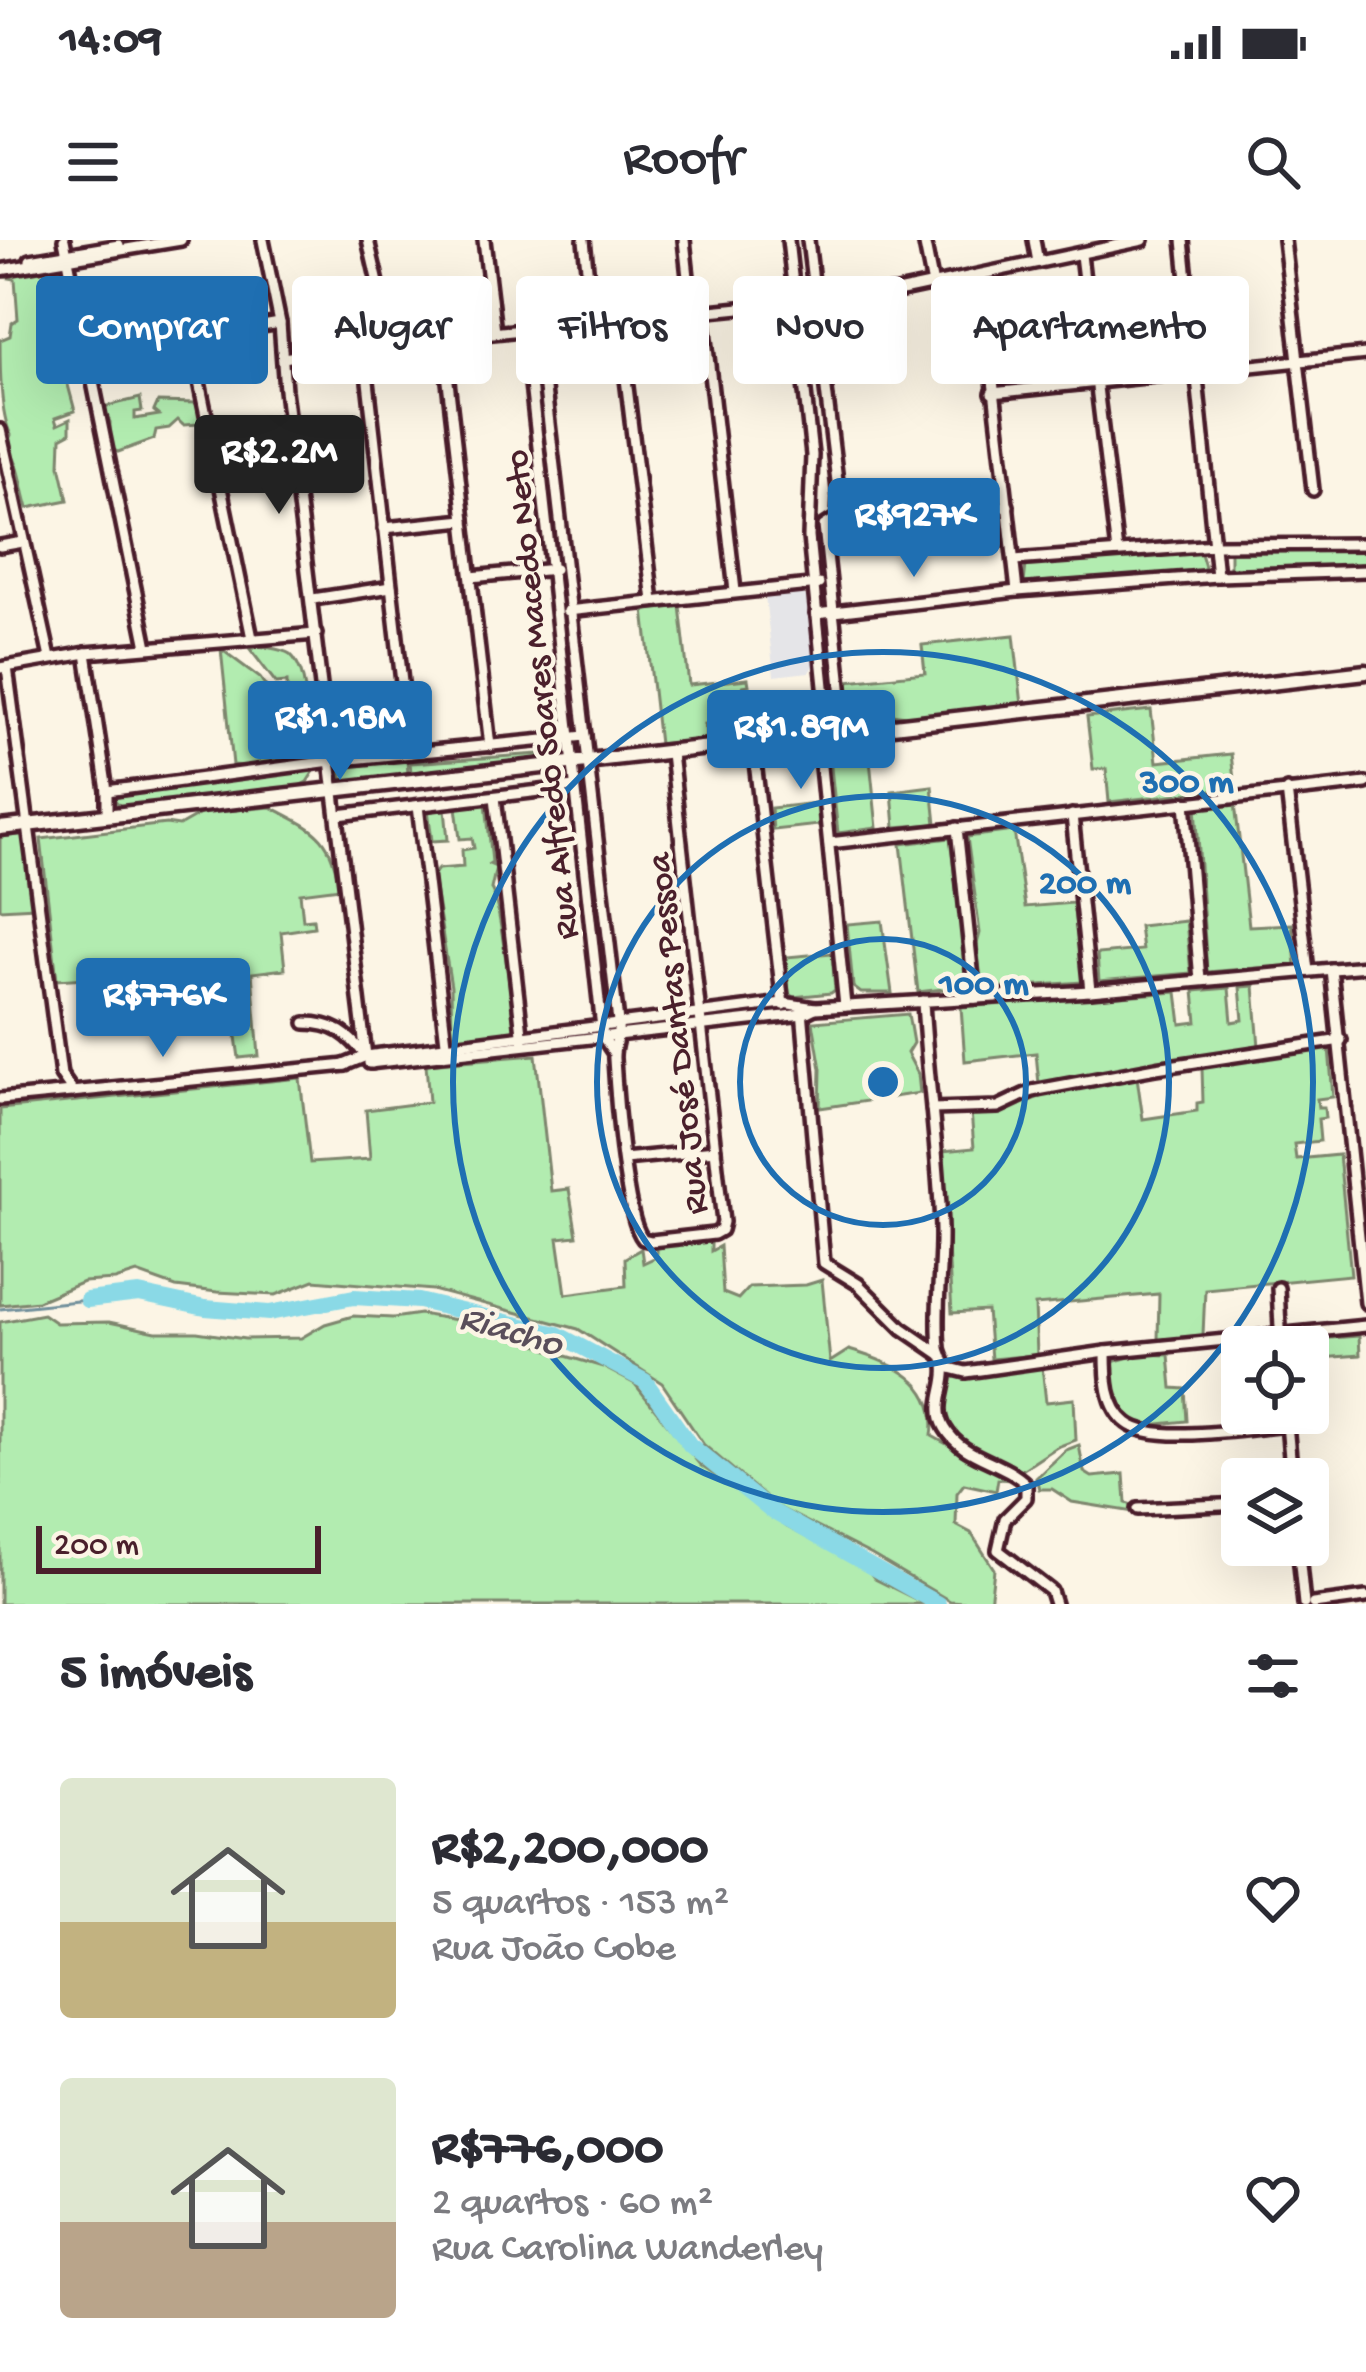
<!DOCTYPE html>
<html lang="pt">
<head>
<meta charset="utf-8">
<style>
  body { margin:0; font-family:"Gochi Hand",sans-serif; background:#f2f2f3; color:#2b2b33; height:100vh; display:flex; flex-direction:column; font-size:45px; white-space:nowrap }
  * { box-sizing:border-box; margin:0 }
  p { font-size:39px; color:#7c7c81 }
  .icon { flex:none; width:66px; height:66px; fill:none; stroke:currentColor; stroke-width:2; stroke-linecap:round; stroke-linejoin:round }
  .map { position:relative; height:1364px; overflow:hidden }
  .sheet { display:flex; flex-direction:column; background:#fff; flex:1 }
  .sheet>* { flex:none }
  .banner { position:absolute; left:36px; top:36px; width:1296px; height:108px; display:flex; gap:24px }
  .controls { position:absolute; left:1221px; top:1086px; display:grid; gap:24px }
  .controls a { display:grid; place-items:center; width:108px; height:108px; border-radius:12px; background:#fff; box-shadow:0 12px 48px #0002; font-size:60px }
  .scale { position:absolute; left:36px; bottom:30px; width:285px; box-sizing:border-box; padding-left:12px; border:6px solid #4a1f2b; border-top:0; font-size:33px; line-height:42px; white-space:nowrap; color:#4a1f2b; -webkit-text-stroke:9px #fcf5e5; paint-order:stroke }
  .price { position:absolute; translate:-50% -102px; padding:0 27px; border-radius:12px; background:#1f6fb2; color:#fff; font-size:39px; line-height:78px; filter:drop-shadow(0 3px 6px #0008) }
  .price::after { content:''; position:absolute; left:50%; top:72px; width:36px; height:27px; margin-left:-18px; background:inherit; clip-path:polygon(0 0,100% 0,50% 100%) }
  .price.active { background:#222; color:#fff }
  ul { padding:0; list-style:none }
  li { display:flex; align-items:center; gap:36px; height:300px; padding:0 60px }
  li span { display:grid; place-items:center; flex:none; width:336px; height:240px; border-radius:12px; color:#555 }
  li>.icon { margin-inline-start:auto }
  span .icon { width:144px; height:144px; fill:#fffc; stroke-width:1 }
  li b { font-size:51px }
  h2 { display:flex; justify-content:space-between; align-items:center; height:144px; padding:0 60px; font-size:51px }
  .pill { padding:0 42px; border-radius:12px; background:#fff; box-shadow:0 12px 48px #0002; font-size:42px; line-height:108px }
  .pill.active { background:#1f6fb2; color:#fff }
  .status { display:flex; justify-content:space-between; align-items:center; height:84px; padding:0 60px; background:#fff; direction:ltr }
  .status svg { height:33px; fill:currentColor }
  header { display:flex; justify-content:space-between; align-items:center; height:156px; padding:0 60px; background:#fff; font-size:54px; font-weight:600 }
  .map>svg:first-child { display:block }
  .built { fill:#e5e5e8 }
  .green { fill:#b2ecb0; stroke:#7e866e; stroke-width:3 }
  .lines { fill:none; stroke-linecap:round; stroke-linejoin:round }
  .stream { stroke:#708f9b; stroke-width:3 }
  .river { stroke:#8ad9e6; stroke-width:16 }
  .street-casing { stroke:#4a1f2b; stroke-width:18 }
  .secondary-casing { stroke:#4a1f2b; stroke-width:21 }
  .street { stroke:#fcf5e5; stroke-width:9 }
  .secondary { stroke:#fcf5e5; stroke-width:12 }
  .ring { fill:none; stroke:#1f6fb2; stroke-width:6 }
  .labels { text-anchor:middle; stroke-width:9; stroke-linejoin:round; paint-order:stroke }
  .street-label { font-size:36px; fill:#4a1f2b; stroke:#fcf5e5 }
  .water-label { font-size:39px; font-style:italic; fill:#5a4e5a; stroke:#fcf5e5 }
  .centre { fill:#1f6fb2; stroke:#fcf5e5; stroke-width:6 }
  .ring-label { font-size:36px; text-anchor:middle; font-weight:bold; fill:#1f6fb2; stroke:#fcf5e5; stroke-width:9; stroke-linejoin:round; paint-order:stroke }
</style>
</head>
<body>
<div class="status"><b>14:09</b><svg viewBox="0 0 49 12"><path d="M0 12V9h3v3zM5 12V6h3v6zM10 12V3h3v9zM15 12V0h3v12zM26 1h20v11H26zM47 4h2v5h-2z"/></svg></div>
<header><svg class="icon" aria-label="menu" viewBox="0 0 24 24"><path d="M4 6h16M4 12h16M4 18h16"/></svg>Roofr<svg class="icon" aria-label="search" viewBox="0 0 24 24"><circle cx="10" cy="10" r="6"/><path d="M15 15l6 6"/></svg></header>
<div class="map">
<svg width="1366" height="1364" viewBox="0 0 1366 1364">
  <rect width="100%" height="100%" fill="#fcf5e5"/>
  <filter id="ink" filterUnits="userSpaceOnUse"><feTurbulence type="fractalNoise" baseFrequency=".00833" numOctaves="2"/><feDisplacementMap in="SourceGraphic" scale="24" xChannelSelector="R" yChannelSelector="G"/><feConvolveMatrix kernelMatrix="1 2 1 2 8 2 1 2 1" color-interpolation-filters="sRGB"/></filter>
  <g filter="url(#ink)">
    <path class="built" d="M803,352L806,356L815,424L809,432L774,436L765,356Z"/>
    <g class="green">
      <path d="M65,19L66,29L46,32L48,43L42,53L50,70L74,67L80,92L67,98L70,127L64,130L75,171L55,178L57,185L70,179V193L61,198L60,225L68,260L28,268C21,246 21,223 6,206L11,195C0,174 0,126 0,100L10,96L12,83L18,79L15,39L4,37L6,32Z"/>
      <path d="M140,158L142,171L135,172V179L159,175L154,171L158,162L197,163L203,178L200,184L183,185L178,180L169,188L156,190L154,199L118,212L110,208V182L103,167Z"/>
      <path d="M1366,309V326L1230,329V311Z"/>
      <path d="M1200,310L1205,327L1201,331L1024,343L1026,325Z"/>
      <path d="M680,366L689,445L748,439L749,445L743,446L750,465L786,461L788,475L705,484L706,499L659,504L644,370Z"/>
      <path d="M1014,395L1022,465L913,477L885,473L862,482L860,465H851L847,441L925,433L922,405Z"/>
      <path d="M260,406C269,408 283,409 290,414C302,424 309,455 303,469L287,455V442L276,443L250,409Z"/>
      <path d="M221,409L260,438L313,513V518L253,527L233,525Z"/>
      <path d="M1151,470L1157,522L1231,514L1235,548L1109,562L1106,529H1093L1087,477Z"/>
      <path d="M868,501L877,588L838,593L829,509Z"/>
      <path d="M566,504L567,518L411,532L410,523L540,514L541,506Z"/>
      <path d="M407,519L408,535L347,541L342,538L341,526Z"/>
      <path d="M316,528L307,542L294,548L122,568L113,558L213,540Z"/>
      <path d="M932,546L936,584L895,587L892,551Z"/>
      <path d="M486,563L492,622L489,624L496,627L491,649C500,660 512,766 514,788L511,793L452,798L451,747L433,636L438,629L463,627L462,610L474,608L472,598L460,599L456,567L445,569L448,600L432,601L428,569Z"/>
      <path d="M817,563L819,585L773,590L771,568Z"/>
      <path d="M1235,563L1249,686L1292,684L1296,725L1207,732L1196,566Z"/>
      <path d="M271,567C319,592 329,594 340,648L300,653L303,680L313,679L314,687L281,692L285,729L252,733L259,816L239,818L234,782L218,770H206L217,761L216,754L189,756L184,730L127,735L119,753L110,759L101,745L87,743L85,738L57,740L41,599L166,584L179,586L202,573Z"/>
      <path d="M1014,591L1025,667L1073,663L1083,742L982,749L977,704L980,693L967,597Z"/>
      <path d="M25,594L35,667L0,669V597Z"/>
      <path d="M950,598L968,746L918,752L901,604Z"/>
      <path d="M882,681L892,753H861L853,747L847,684Z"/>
      <path d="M1186,681L1191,733L1099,741L1097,714L1142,710L1139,686Z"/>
      <path d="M832,713L835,750L831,753L793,757L789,754L786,717Z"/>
      <path d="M1254,746L1259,807L1039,844L1036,813L965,821L961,767L1177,752L1181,784L1197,782L1194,751L1229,748L1232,782L1243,780L1240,747Z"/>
      <path d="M908,774L913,803L907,813L918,834L920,853L820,868L821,829L813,782Z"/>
      <path d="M1329,808L1333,857L1317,859L1318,868H1324L1325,878L1318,879L1320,901L1294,904L1296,919L1339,915L1351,1035L1205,1049L1203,1095L1158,1100L1159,1054L1035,1065L1037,1115L991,1119L987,1071L952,1073L942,911L974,908L971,871L997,873L1050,853L1137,837L1143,879L1197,871V863L1203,862L1202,828Z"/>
      <path d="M536,815L551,951L569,949L577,996L558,998L566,1054L626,1046L625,1018L641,1009L643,1023L656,1017V1008L699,1000L711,1003V1011L720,1006L723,1053L738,1059L749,1047L806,1045L822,1040L830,1122L849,1110C891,1122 940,1141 932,1196L1012,1240L998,1239L996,1251L964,1244L957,1253L956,1285L971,1293L994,1329L990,1364L950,1361L872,1315L776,1266L704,1205L662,1143L578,1089L433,1050L314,1040L276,1055L217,1052L176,1047L137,1033L115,1040L83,1042L38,1061L0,1065V869L300,838L310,923L370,919L366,870L429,862L426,824Z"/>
      <path d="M43,1074L56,1083L109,1082L156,1092H197L245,1099L301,1098L325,1084L353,1076L393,1078L420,1074L492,1086L559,1114L603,1127L635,1144L700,1225L787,1287L867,1329L875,1339L925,1364H0V1082Z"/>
      <path d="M1359,1096L1360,1115L1308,1119V1107H1288V1101Z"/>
      <path d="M1140,1114L1169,1115L1172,1148L1185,1149L1187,1181L1149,1185L1124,1177L1112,1152V1122Z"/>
      <path d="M1042,1126L1046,1162L1074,1159L1076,1200L1057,1207L1022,1230C978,1212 930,1196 948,1137Z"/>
      <path d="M1079,1205L1084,1232L1092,1237L1124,1234L1126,1263L1135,1266L1134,1272L1072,1262L1052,1249H1039L1036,1238L1066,1210Z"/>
    </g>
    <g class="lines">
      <path class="stream" d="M0,1069L87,1060"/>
      <path class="river" d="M87,1060L139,1054L205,1068L269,1073L354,1057L419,1061L557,1094L645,1141L690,1205L770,1270L938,1364"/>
      <defs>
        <g id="street">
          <path d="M64,0L147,407"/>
          <path d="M263,0L280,83L285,150L366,816L372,823"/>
          <path d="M368,0L392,103"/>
          <path d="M484,0L495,92"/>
          <path d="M584,0L593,85"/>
          <path d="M684,0L692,74"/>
          <path d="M788,0L812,215L809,297L829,496"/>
          <path d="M808,0L839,258L838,277L824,286L846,494"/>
          <path d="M924,0L933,45"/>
          <path d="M1034,0L1038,22"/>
          <path d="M1183,0L1217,336"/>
          <path d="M1284,0L1313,250"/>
          <path d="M1081,15L1117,312"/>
          <path d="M30,20L119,5"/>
          <path d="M0,30L181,0"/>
          <path d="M981,35L1017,351"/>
          <path d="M703,73L735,351"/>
          <path d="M619,81L653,361"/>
          <path d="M538,88L618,782C620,796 613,806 614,819C616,853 625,979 643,999L651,1001L714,994L721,990L723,982L671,513"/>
          <path d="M525,89L603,797L613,812"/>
          <path d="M190,98L252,398"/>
          <path d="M443,98L490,506"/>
          <path d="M364,106L410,513"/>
          <path d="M283,118L364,106L897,52L1143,0"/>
          <path d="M88,123L190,98L280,83"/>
          <path d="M992,153L1366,114"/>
          <path d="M0,190L50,418"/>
          <path d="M829,286L1008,266"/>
          <path d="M384,288L464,280"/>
          <path d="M0,306L23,302"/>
          <path d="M1014,320L1215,305L1366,304"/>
          <path d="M471,337L555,329"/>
          <path d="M313,359L391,347"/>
          <path d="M567,371L819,344"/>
          <path d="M816,374L1017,351L1217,336L1366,331"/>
          <path d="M86,413L107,551V576"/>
          <path d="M7,427L61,835L73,852"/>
          <path d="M0,428L86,413L316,394"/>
          <path d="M818,497L845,766"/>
          <path d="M753,504L783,765"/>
          <path d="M1287,550L1308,731"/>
          <path d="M107,551L331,521L585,496"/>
          <path d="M495,557L523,802"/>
          <path d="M1185,562L1200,740"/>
          <path d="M418,566L447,811"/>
          <path d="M338,575L574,547"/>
          <path d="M1072,575L1090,751"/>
          <path d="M957,588L975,758"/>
          <path d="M829,603L1366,543"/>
          <path d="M1331,729L1366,1063"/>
          <path d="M923,761C927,838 939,913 941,989C942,1029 935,1068 939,1108C940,1114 944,1120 945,1126C948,1147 932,1166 945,1188C963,1219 1002,1220 1026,1244V1258L1005,1279L998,1310L1051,1351L1055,1364"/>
          <path d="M802,770L824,1023L858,1044L902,1088L940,1114"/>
          <path d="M305,783C335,783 348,794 366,816"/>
          <path d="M369,823L803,774L815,768"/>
          <path d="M344,825L366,816L783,763L815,768L1090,751L1366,726"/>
          <path d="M0,859L346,825"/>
          <path d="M932,869L998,867L1032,851L1156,828L1341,800"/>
          <path d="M624,919L715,910"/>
          <path d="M1278,1048L1281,1107"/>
          <path d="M1106,1112C1106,1136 1106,1167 1127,1183C1154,1205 1251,1188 1287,1185"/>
          <path d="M946,1127L966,1132L1106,1112L1366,1086"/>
          <path d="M1286,1173L1292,1239"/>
          <path d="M1138,1269L1242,1264"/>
          <path d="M1298,1305L1304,1364"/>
          <path d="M1313,1364L1366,1357"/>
        </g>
        <path id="secondary" d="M0,588L1366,432"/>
      </defs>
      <use href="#street" class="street-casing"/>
      <use href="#secondary" class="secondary-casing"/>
      <use href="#street" class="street"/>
      <use href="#secondary" class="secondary"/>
    </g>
  </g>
  <g class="ring">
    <circle cx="883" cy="842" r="143"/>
    <circle cx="883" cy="842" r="286"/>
    <circle cx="883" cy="842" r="430"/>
  </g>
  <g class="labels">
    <g class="street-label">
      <text transform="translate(538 455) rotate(-96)" y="13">Rua Alfredo Soares Macedo Neto</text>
      <text transform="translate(674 794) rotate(-96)" y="13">Rua José Dantas Pessoa</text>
    </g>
    <g class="water-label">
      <text transform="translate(512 1087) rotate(16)" y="14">Riacho</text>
    </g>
  </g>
  <circle cx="883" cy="842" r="18" class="centre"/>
  <g class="ring-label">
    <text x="1187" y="551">300 m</text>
    <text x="1085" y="652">200 m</text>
    <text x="984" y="753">100 m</text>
  </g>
</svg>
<div class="controls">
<a><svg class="icon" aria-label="locate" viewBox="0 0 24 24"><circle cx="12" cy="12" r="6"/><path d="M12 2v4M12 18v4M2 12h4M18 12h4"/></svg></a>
<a><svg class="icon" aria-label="layers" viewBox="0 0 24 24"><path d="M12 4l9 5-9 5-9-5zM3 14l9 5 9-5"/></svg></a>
</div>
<div class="scale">200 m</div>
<b class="price active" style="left:279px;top:277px">R$2.2M</b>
<b class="price" style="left:914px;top:340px">R$927K</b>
<b class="price" style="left:340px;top:543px">R$1.18M</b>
<b class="price" style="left:801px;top:552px">R$1.89M</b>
<b class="price" style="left:163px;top:820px">R$776K</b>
<div class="banner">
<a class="pill active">Comprar</a>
<a class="pill">Alugar</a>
<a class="pill">Filtros</a>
<a class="pill">Novo</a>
<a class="pill">Apartamento</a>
</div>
</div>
<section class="sheet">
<h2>5 imóveis<svg class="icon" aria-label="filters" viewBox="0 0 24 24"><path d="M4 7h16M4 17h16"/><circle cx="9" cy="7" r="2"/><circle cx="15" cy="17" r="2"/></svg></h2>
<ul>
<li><span style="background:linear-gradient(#dfe7d0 60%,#c2b280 0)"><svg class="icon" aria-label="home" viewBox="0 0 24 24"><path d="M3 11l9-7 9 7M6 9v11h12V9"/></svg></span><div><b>R$2,200,000</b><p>5 quartos · 153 m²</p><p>Rua João Cobe</p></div><svg class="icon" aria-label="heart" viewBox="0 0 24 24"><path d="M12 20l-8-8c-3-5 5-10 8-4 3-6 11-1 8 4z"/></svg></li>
<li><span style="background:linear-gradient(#dfe7d0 60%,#b9a48a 0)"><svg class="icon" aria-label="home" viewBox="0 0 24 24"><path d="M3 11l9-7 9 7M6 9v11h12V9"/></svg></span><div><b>R$776,000</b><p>2 quartos · 60 m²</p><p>Rua Carolina Wanderley</p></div><svg class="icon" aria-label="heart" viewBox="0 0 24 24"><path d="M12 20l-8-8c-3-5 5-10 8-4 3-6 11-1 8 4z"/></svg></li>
</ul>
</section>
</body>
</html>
